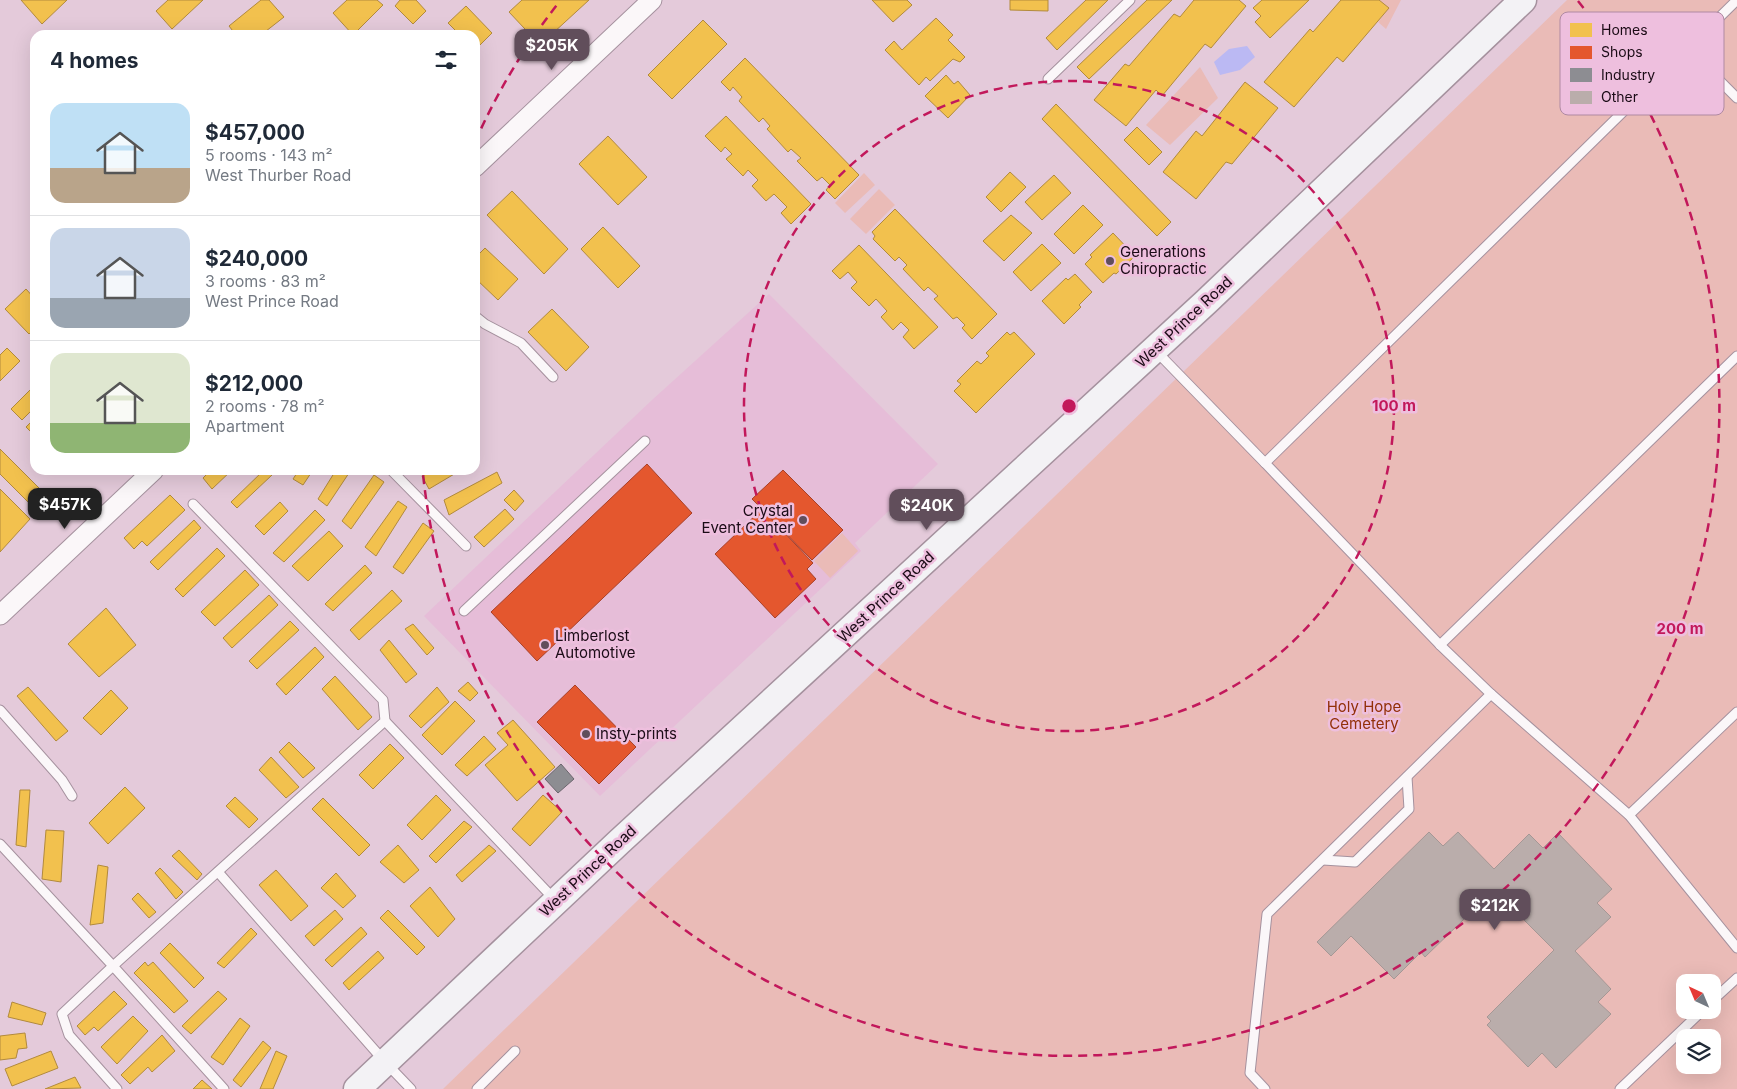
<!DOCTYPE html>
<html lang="en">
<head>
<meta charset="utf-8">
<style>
  body { margin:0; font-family:Inter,sans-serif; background:#f2f2f3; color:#1f2937; height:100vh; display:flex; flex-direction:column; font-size:19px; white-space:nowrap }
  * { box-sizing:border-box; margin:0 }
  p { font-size:16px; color:#747a83 }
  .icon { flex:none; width:28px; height:28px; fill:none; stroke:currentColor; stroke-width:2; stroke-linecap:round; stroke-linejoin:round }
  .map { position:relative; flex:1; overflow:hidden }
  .side { position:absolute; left:30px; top:30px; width:450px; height:445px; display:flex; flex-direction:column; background:#fff; border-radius:15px; box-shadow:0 5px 20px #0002 }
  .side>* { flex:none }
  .needle { width:32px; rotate:316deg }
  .fabs { position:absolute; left:1676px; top:974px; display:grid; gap:10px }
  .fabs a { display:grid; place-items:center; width:45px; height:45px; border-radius:10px; background:#fff; box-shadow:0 5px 20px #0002; font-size:25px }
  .price { position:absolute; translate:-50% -42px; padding:0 11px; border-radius:10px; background:#614e5b; color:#fff; font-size:16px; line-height:32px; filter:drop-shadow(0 1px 2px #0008) }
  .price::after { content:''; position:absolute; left:50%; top:30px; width:15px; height:11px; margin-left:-8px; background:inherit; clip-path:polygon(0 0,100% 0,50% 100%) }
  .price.current { background:#222; color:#fff }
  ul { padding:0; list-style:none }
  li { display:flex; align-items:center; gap:15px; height:125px; padding:0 20px }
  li+li { border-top:1px solid #e0e1e3 }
  li span { display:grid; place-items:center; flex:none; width:140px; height:100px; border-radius:15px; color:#555 }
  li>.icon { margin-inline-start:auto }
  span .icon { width:60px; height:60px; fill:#fffc; stroke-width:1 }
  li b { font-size:21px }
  h2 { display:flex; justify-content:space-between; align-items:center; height:60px; padding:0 20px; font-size:21px }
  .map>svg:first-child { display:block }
  .built { fill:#e6bdd8 }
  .green { fill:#eabbb7; fill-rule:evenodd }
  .water { fill:#bbb9f3 }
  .homes { fill:#f2c14e; stroke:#b28a3d }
  .shops { fill:#e4572e; stroke:#a84027 }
  .industry { fill:#8d8d92; stroke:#6b666d }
  .building { fill:#baadab; stroke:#a59795 }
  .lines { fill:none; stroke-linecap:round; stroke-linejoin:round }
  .service-casing { stroke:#a5919e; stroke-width:11 }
  .minor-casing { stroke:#a5919e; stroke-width:21 }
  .secondary-casing { stroke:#a5919e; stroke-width:29 }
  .service { stroke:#fbf7f9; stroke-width:9 }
  .minor { stroke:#fbf7f9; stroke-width:19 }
  .secondary { stroke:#f3f2f5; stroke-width:26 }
  .ring { fill:none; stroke:#c2185b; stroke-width:2.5; stroke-dasharray:9 6 }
  .poi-dot { fill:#614e5b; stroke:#eebfde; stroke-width:2 }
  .labels { text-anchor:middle; stroke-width:5; stroke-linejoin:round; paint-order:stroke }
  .poi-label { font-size:15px; fill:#1b0b16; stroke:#eebfde; text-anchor:start }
  .street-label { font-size:15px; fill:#1b0b16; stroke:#eebfde }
  .park-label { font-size:15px; fill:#923008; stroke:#eebfde }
  .key { fill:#eebfde; stroke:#af89a2; stroke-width:1 }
  .key-label { font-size:14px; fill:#1b0b16 }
  .centre { fill:#c2185b; stroke:#eebfde; stroke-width:2.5 }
  .ring-label { font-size:15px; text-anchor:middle; font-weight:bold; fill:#c2185b; stroke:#eebfde; stroke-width:5; stroke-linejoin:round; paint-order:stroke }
</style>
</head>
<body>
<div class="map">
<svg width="1737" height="1089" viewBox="0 0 1737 1089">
  <rect width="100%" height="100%" fill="#e4cada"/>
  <path class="built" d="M769,294L938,464L855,543L861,551L600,796L424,616L652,400Z"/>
  <g class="green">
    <path d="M1379,0H1401L1386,29L1378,22L1388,9Z"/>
    <path d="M1567,0H1737V1089H443ZM1685,982H1712V1010H1685ZM1685,1038H1712V1065H1685Z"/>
    <path d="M1200,67L1218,98L1170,145L1146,125Z"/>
    <path d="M864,173L875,185L845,213L835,203Z"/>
    <path d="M879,189L895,205L866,234L850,219Z"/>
    <path d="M842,533L858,551L830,578L814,561Z"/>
  </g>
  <path class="water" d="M1247,46L1255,57L1240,70L1220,75L1214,62L1229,49Z"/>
  <g class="homes">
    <path d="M21,0H67L42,24Z"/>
    <path d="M168,0H203L172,29L156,11Z"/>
    <path d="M261,0H269L284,17L261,35H236L229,26Z"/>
    <path d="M347,0H377L383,5L353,35L333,13Z"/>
    <path d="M400,0H416L426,11L413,24L395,6Z"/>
    <path d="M522,0H589L540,45L509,12Z"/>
    <path d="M872,0H907L912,5L893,22Z"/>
    <path d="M1010,0H1048V11L1010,10Z"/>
    <path d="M1086,0H1108L1057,50L1046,38Z"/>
    <path d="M1147,0H1172L1089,79L1077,67Z"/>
    <path d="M1194,0H1239L1246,6L1211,48L1205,44L1162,96L1156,90L1126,126L1094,100L1125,64L1129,66L1174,14L1180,17Z"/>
    <path d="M1262,0H1309L1270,38L1255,22L1261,16L1253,8Z"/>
    <path d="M1341,0H1379L1389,8L1343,62L1337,57L1294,107L1264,82L1310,29L1313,32Z"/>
    <path d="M466,6L492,33L475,50V35H460L448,23Z"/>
    <path d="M936,18L953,35L948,40L965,57L960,62L953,59L930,81L926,77L919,85L885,50L894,41L902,50Z"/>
    <path d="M703,20L727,44L672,99L648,75Z"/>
    <path d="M745,58L859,175L835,199L826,190L830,185L822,177L817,181L797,161L801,158L791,149L788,152L767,129L770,126L763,118L759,122L739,101L742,97L733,87L730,91L721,82Z"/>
    <path d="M946,75L954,84L958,81L970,95L948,118L925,96Z"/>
    <path d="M1245,82L1278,108L1232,164L1226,162L1196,199L1163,172L1196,131L1202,136Z"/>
    <path d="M1056,104L1171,222L1157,236L1042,119Z"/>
    <path d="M726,116L811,204L791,224L781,213L787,207L774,194L766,201L752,186L758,180L748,170L743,176L726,159L732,154L725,147L721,152L705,136Z"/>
    <path d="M1137,127L1162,152L1149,165L1124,140Z"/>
    <path d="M608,136L647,177L618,205L579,164Z"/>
    <path d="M1010,172L1026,187L1001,212L986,197Z"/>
    <path d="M1054,175L1071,193L1042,220L1025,202Z"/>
    <path d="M512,191L568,249L544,274L487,215Z"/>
    <path d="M1083,205L1103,225L1074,254L1054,234Z"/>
    <path d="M895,209L997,314L972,339L962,328L965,325L957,317L953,319L934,299L938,296L928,287L924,291L903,269L907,265L899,257L895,261L873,239L875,236L872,232Z"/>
    <path d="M1011,215L1032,233L1004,261L983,241Z"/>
    <path d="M603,227L640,266L618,288L581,249Z"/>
    <path d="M1113,233L1135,256L1116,274L1114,273L1103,283L1085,264L1092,257L1090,255Z"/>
    <path d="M1042,244L1061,263L1031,291L1013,272Z"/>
    <path d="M859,245L938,327L914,349L903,337L909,330L901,322L893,330L881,317L887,311L876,299L869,306L851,288L857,282L848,272L840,279L832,271Z"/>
    <path d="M485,248L518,279L498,300L475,278V258Z"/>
    <path d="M1075,274L1092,292L1079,305L1081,307L1064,324L1042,301L1066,278L1068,280Z"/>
    <path d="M26,289L35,299V328L29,334L5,309Z"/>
    <path d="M552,309L589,347L566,371L528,332Z"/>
    <path d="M1007,332L1010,335L1014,332L1035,354L976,413L954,391L961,384L957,381L977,361L981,364L989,356L986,353Z"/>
    <path d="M7,348L20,361L0,381V355Z"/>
    <path d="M35,385V407L22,420L11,409Z"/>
    <path d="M35,418V436L26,427Z"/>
    <path d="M0,449L45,494L32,506L0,474Z"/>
    <path d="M211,470H232L212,489L203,478Z"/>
    <path d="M264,470H267L272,475L237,508L231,502Z"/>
    <path d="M299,470H313L303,485L293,479Z"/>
    <path d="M336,470H351L327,506L318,499Z"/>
    <path d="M433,470H461L429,489L422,476Z"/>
    <path d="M497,472L502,483L449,515L444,500Z"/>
    <path d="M374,475L384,482L351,529L342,521Z"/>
    <path d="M0,489L30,519L0,552Z"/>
    <path d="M514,490L524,501L515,511L504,500Z"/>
    <path d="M170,495L185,510L147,546L142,541L134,549L124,538Z"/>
    <path d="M398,501L407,507L376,556L365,547Z"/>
    <path d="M280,502L288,511L264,535L255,526Z"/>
    <path d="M505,509L514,519L484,547L474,537Z"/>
    <path d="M315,510L325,520L284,562L273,553Z"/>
    <path d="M194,520L201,528L158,570L150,562Z"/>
    <path d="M423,523L434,531L403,574L393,567Z"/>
    <path d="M329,531L343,546L308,581L292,566Z"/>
    <path d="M217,548L225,556L183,597L175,589Z"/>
    <path d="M365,565L372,573L333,611L325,604Z"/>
    <path d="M245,570L259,585L215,626L201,612Z"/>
    <path d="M392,590L402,601L359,640L350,630Z"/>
    <path d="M269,595L278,605L232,648L223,638Z"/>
    <path d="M106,608L136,645L99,677L68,644Z"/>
    <path d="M290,621L299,630L257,669L249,661Z"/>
    <path d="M413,624L434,648L427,655L405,629Z"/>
    <path d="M389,640L417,674L406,683L380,650Z"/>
    <path d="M315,647L324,657L286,695L276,684Z"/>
    <path d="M335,676L372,717L358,730L322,689Z"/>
    <path d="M468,682L478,693L470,701L458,691Z"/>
    <path d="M28,687L68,731L56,741L17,696Z"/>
    <path d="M437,687L449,702L421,728L409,716Z"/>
    <path d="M111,690L128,708L101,735L83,718Z"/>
    <path d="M455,701L475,721L442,755L422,735Z"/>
    <path d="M513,720L555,767L517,801L485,765L508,745L497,733Z"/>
    <path d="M484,736L496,749L467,776L455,765Z"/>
    <path d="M289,742L315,768L303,778L279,752Z"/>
    <path d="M390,744L404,758L373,789L359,775Z"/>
    <path d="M271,757L299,787L286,798L259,770Z"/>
    <path d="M125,787L145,808L108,844L89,823Z"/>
    <path d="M20,790H30L26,847L16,845Z"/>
    <path d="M436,795L451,810L422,840L407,825Z"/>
    <path d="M543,795L562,812L530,846L512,829Z"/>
    <path d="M235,797L258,819L249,828L226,806Z"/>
    <path d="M323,798L370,845L359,856L312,809Z"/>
    <path d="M464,821L472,827L436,863L429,856Z"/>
    <path d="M46,830L64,831L61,882L42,879Z"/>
    <path d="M398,845L419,870L404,883L380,862Z"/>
    <path d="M489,845L496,851L462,882L456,875Z"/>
    <path d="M179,850L202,874L197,880L172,856Z"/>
    <path d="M98,865L108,867L103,923L90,925Z"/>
    <path d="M160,868L183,892L176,899L155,873Z"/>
    <path d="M276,870L308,906L291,921L259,885Z"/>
    <path d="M336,873L356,896L343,908L321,888Z"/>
    <path d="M430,887L455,919L438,937L410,906Z"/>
    <path d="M138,893L156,912L149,918L132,899Z"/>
    <path d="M335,910L343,919L314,946L305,936Z"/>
    <path d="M388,910L425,947L417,955L380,918Z"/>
    <path d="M361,927L367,934L332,967L325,960Z"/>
    <path d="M251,928L257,934L224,968L217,963Z"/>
    <path d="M170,943L204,978L194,988L160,953Z"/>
    <path d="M378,951L384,958L349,990L343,983Z"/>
    <path d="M145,962L148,966L153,962L188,1001L174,1013L134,973Z"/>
    <path d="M114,991L127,1004L98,1031L94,1027L85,1035L77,1026Z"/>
    <path d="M218,991L227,999L191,1034L182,1026Z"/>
    <path d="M12,1002L46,1013L42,1025L8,1017Z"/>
    <path d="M133,1016L148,1031L117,1064L101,1047Z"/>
    <path d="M240,1018L250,1026L223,1065L211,1057Z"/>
    <path d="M25,1033L27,1048L18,1049L16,1058L0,1060V1036Z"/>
    <path d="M162,1035L175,1051L152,1072L148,1067L130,1084L121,1075Z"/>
    <path d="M263,1041L271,1048L241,1087L233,1080Z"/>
    <path d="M51,1051L58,1068L12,1086L5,1069Z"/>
    <path d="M276,1051L287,1056L273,1089H260Z"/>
    <path d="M75,1077L81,1088L45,1089Z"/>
    <path d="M202,1080L212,1089H193Z"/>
  </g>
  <g class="shops">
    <path d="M647,464L692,513L537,661L491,612Z"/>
    <path d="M783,470L843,530L812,560L752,499Z"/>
    <path d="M762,509L813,563L807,569L816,579L775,618L715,554Z"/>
    <path d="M575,685L636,747L599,784L537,722Z"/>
  </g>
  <path class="industry" d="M561,764L574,779L558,793L545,779Z"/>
  <path class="building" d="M1429,832L1443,846L1458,832L1494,869L1529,834L1543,848L1558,833L1612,889L1597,903L1611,917L1575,951L1611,989L1598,1002L1611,1014L1556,1068L1542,1053L1528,1067L1487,1025L1491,1021L1487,1017L1554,950L1494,890L1425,957L1421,952L1394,979L1351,936L1331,956L1317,942Z"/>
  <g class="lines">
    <defs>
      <g id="service">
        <path d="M1737,0L1265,463L1440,645L1491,694L1629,815L1737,948"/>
        <path d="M1688,49L1737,98"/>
        <path d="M1048,79L1130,0"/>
        <path d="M475,316L485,324L521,343L553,377"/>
        <path d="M1155,350L1265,463"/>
        <path d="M391,470L466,546"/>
        <path d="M193,504L383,700L385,721L113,966L224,1089"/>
        <path d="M464,611L645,441"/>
        <path d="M1440,645L1737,356"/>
        <path d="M0,710L62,780L72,796"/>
        <path d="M385,721L554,899"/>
        <path d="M1629,815L1737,712"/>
        <path d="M0,844L113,966L62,1014L69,1035L117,1089"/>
        <path d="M1323,860L1355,862L1409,809L1407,777"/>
        <path d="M218,872L385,1062L411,1089"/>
        <path d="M1712,1001L1737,978"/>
        <path d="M477,1089L515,1051"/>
        <path d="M1265,1089L1250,1073L1267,914L1491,694"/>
        <path d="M1620,1089L1703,1010"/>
      </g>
      <g id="minor">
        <path d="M475,167L652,0"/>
        <path d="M0,615L154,470"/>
      </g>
      <path id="secondary" d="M357,1089L619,842L1206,302L1523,0"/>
    </defs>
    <use href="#service" class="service-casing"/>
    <use href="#minor" class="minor-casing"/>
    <use href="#secondary" class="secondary-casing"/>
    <use href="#service" class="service"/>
    <use href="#minor" class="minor"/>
    <use href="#secondary" class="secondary"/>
  </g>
  <g class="ring">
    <circle cx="1069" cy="406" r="325"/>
    <path d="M475 142A650 650 0 0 1 560 1M1578 1A650 650 0 1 1 423 474"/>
  </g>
  <g class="poi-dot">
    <circle cx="1110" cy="261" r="5"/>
    <circle cx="803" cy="520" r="5"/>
    <circle cx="545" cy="645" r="5"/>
    <circle cx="586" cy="734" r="5"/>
  </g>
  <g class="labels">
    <g class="poi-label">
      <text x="1120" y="257">Generations<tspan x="1120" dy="17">Chiropractic</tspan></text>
      <text x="793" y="516" text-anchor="end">Crystal<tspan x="793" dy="17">Event Center</tspan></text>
      <text x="555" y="641">Limberlost<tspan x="555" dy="17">Automotive</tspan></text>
      <text x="596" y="739">Insty-prints</text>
    </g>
    <g class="street-label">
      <text transform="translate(1184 322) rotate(-43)" y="5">West Prince Road</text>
      <text transform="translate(886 597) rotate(-43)" y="5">West Prince Road</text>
      <text transform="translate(588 871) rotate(-43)" y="5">West Prince Road</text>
    </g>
    <g class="park-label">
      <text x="1364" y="712">Holy Hope<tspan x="1364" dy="17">Cemetery</tspan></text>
    </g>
  </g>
  <rect x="1560" y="12" width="164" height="103" rx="8" class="key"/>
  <rect x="1570" y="23" width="22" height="14" fill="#f2c14e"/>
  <rect x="1570" y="46" width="22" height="13" fill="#e4572e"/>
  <rect x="1570" y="68" width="22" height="14" fill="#8d8d92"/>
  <rect x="1570" y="91" width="22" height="13" fill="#baadab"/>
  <g class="key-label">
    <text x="1601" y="35">Homes</text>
    <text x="1601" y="57">Shops</text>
    <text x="1601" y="80">Industry</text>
    <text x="1601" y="102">Other</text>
  </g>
  <circle cx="1069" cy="406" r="8" class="centre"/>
  <g class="ring-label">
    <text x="1394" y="411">100 m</text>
    <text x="1680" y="634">200 m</text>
  </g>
</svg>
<div class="fabs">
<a><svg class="needle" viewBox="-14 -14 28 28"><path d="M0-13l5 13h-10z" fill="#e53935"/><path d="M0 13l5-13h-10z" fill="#747a83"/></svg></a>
<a><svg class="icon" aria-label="layers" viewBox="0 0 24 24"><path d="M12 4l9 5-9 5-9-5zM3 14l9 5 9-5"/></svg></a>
</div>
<b class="price" style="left:552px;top:71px">$205K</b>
<b class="price current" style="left:65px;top:530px">$457K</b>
<b class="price" style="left:927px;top:531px">$240K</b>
<b class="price" style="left:1495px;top:931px">$212K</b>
<section class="side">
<h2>4 homes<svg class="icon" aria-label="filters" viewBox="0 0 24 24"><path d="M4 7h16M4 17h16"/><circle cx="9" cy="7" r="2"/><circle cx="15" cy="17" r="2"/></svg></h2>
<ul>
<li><span style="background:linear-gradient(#bfe0f5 65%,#b9a48a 0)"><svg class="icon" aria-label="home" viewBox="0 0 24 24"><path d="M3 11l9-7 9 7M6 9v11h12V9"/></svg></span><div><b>$457,000</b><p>5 rooms · 143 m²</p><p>West Thurber Road</p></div></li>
<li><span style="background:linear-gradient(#c9d6e8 70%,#9aa5b1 0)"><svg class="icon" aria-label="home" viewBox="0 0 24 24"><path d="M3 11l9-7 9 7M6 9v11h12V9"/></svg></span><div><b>$240,000</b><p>3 rooms · 83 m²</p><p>West Prince Road</p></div></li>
<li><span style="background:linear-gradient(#dfe7d0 70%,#8fb573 0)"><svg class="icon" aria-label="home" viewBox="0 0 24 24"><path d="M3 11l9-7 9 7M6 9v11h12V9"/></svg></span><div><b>$212,000</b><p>2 rooms · 78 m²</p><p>Apartment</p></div></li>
</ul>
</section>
</div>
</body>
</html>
